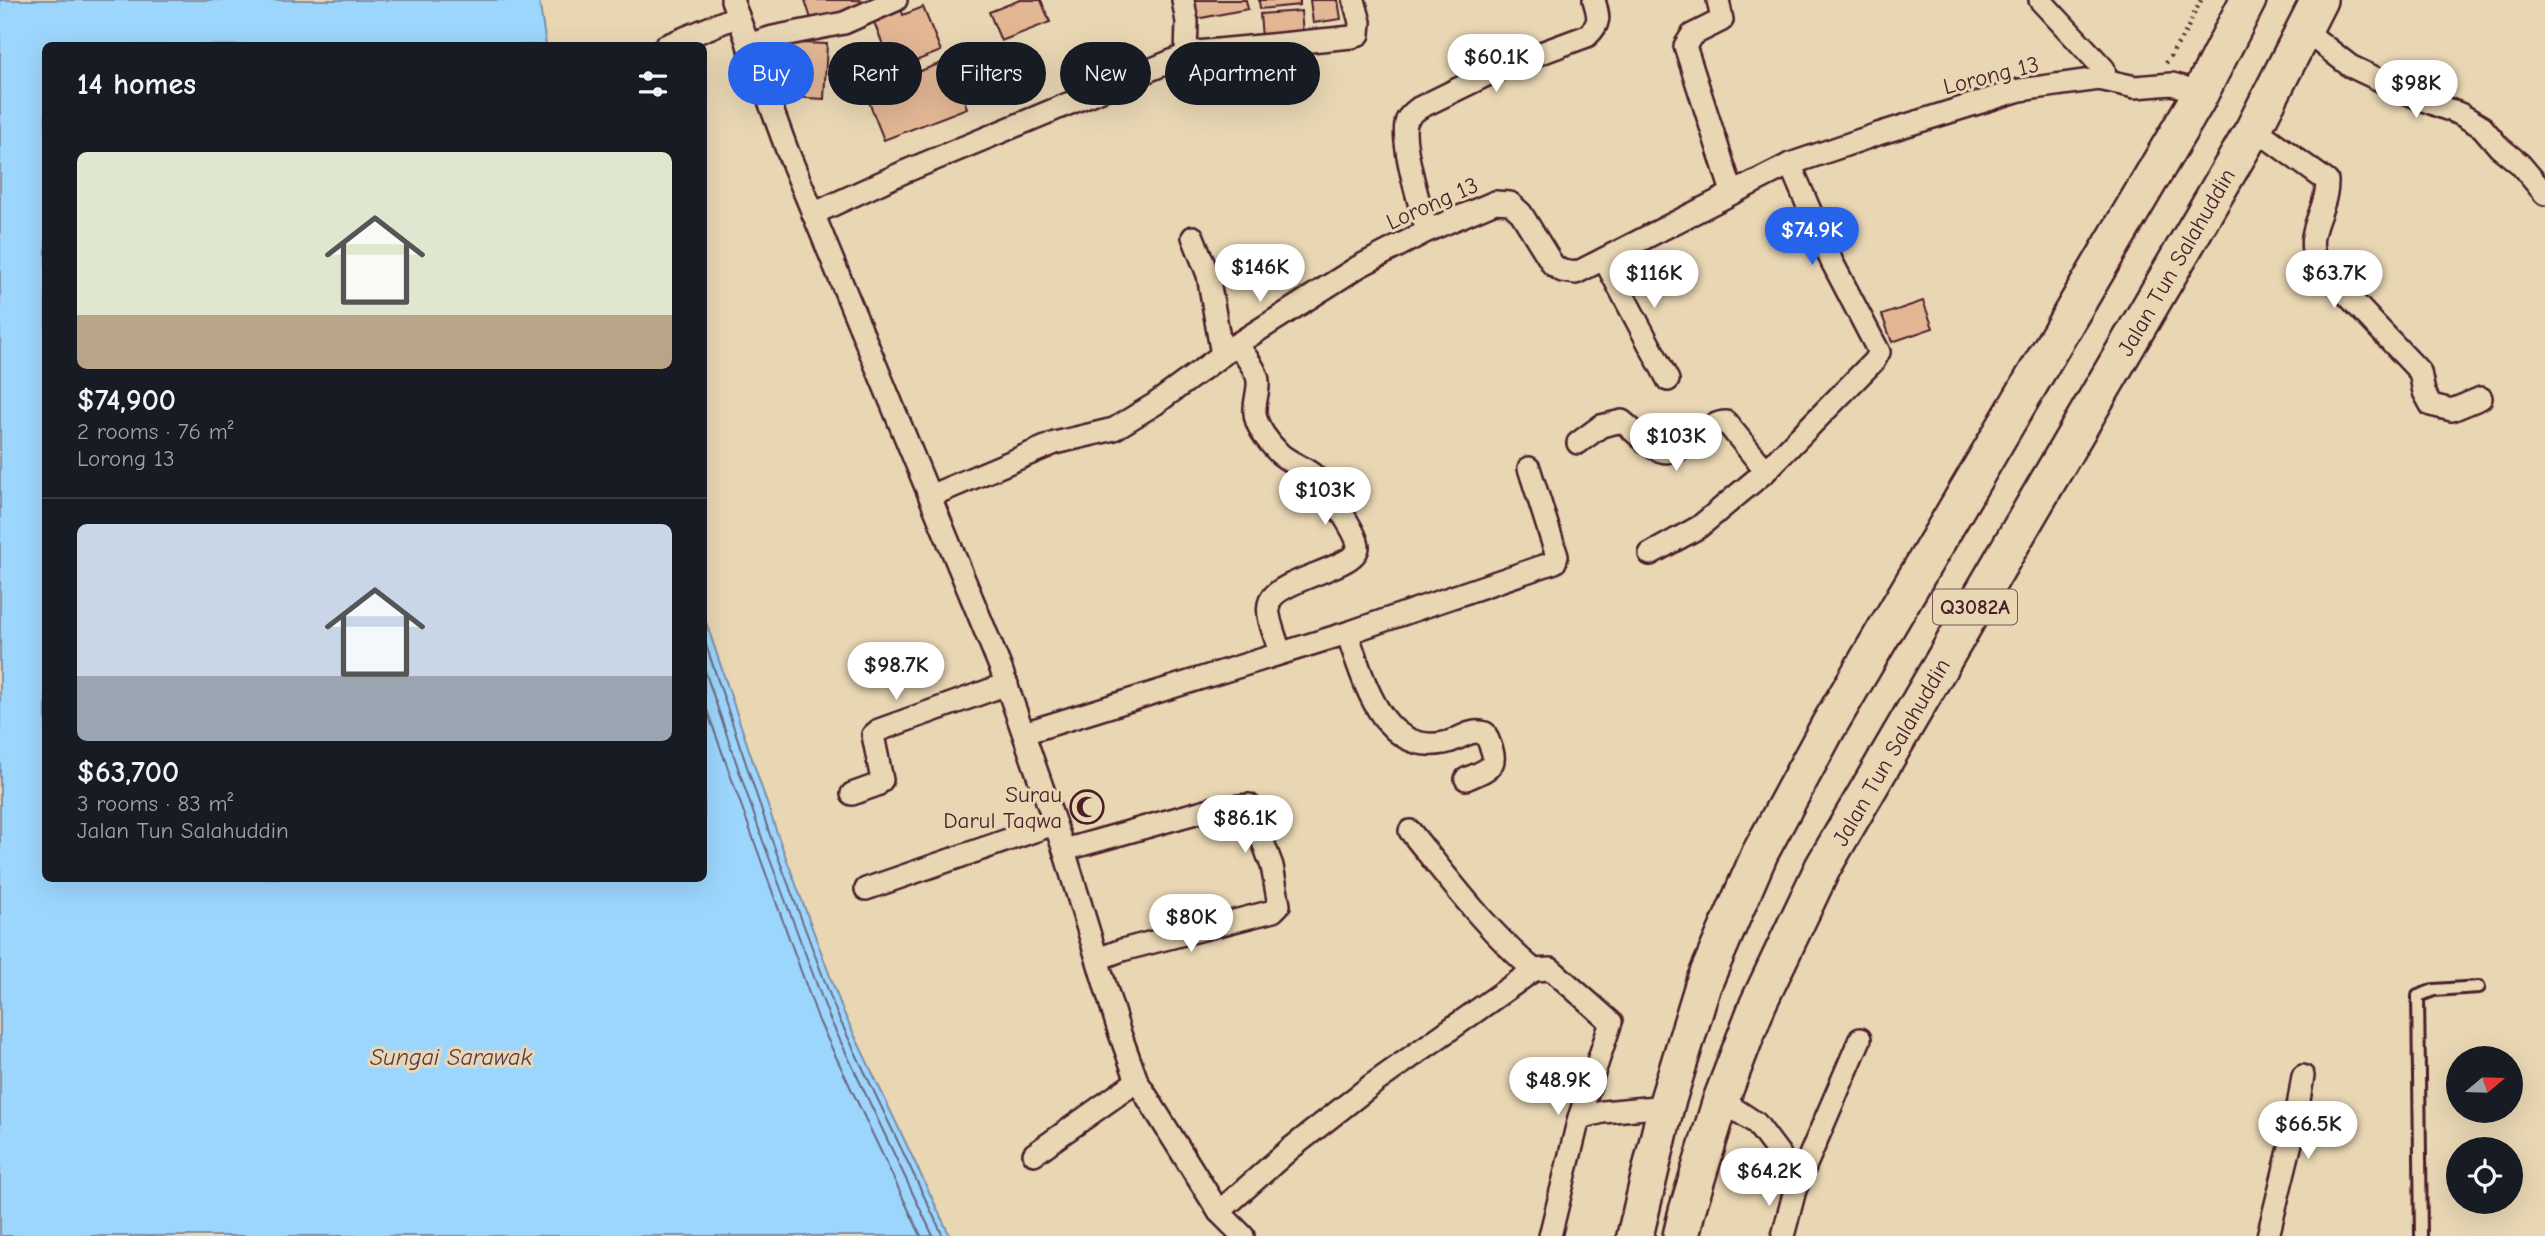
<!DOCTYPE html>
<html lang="en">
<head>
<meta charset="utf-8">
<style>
  body { margin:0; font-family:"Comic Neue",sans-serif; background:#20242c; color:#f1f3f6; height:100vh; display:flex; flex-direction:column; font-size:26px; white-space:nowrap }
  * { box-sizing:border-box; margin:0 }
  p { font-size:23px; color:#9ea1a6 }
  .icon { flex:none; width:38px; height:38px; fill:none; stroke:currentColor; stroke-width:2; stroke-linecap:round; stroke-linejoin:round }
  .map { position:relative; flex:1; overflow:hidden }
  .panel { position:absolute; left:42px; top:42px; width:665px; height:840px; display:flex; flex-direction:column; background:#171b24; border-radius:10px; box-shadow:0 7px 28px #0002 }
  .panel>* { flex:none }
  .guide { position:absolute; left:728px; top:42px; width:665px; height:63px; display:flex; gap:14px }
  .needle { width:46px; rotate:71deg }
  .tools { position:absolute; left:2446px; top:1046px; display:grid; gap:14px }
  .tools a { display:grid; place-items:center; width:77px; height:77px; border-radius:50%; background:#171b24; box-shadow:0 7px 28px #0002; font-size:35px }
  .price { position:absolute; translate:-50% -60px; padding:0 16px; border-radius:24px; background:#fff; color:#222; font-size:23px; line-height:46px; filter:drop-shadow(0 2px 4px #0008) }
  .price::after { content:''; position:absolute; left:50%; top:42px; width:21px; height:16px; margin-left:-10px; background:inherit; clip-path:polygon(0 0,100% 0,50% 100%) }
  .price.current { background:#2563eb; color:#fff }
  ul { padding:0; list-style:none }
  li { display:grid; align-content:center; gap:14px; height:371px; padding:0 35px }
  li+li { border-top:2px solid #363941 }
  li span { display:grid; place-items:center; height:217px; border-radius:10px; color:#555 }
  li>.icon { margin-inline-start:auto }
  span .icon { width:126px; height:126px; fill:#fffc; stroke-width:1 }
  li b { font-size:30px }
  h2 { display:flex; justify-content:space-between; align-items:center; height:84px; padding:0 35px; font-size:30px }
  .tag { padding:0 24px; border-radius:32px; background:#171b24; box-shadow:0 7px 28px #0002; font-size:24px; line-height:63px }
  .tag.current { background:#2563eb; color:#fff }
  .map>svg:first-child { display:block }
  .water { fill:#9dd6fd; stroke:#7c8da9; stroke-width:2 }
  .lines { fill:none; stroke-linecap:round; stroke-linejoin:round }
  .shore { stroke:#6b687f; stroke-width:2 }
  .building { fill:#e3b794; stroke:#4a1f2b; stroke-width:2 }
  .service-casing { stroke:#4a1f2b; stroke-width:16 }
  .minor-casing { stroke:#4a1f2b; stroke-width:26 }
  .trunk-casing { stroke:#4a1f2b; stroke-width:40 }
  .path { stroke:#4a1f2b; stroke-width:4.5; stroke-dasharray:2 5; stroke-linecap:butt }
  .service { stroke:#e9d7b4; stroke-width:10 }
  .minor { stroke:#e9d7b4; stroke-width:21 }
  .trunk { stroke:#e9d7b4; stroke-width:35 }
  .labels { text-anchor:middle; stroke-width:6; stroke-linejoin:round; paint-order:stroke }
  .shield { fill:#e9d7b4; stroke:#7a5654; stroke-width:2 }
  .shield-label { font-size:21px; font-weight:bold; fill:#4a1f2b }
  .street-label { font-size:23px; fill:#4a1f2b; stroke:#e9d7b4 }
  .poi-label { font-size:23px; fill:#4a1f2b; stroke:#e9d7b4; text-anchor:end }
  .water-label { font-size:24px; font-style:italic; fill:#563a4a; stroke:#e9d7b4 }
</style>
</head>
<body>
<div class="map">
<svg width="2545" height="1236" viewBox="0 0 2545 1236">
  <rect width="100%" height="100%" fill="#e9d7b4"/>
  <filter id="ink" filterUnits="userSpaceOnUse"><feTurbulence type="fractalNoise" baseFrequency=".0143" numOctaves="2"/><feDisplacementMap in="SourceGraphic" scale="14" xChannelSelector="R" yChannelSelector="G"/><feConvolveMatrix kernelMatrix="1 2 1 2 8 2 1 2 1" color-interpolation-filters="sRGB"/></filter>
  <g filter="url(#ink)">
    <path class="water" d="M0,0H539L546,45L46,46V878H704V616L778,836L843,1011L950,1236H0Z"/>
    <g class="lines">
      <g class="shore">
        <path d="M704,639L771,838L837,1014L943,1236"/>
        <path d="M704,668L763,841L829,1017L933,1236"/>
        <path d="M704,702L819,1021L921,1236"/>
      </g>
    </g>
    <g class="building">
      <path d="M805,0H860L864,11L814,28Z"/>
      <path d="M1020,0H1041L1050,22L1001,41L989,12Z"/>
      <path d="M1192,0H1246L1248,9L1196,19Z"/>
      <path d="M1259,0H1300V5L1260,9Z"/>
      <path d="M1310,0H1338L1341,19L1313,23Z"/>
      <path d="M900,5L903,15L923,7L941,51L893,70L874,22L884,18L882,12Z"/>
      <path d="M1301,11L1303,34L1262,38L1260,14Z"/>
      <path d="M773,42L827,44L824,99L771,96Z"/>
      <path d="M949,60L967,108L884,140L865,92Z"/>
      <path d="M1923,301L1933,328L1892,342L1882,315Z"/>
    </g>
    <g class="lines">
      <defs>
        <path id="service" d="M2421,1236L2418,996L2434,990L2479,987"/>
        <g id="minor">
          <path d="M732,0L787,150L1001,669L1064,850L1119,1031L1137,1081L1219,1212L1243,1236"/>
          <path d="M1183,0L1187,22L1186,55"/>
          <path d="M1718,0L1722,20L1692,35L1685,46L1732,192"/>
          <path d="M2040,0L2104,69L2105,75L2099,79"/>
          <path d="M2304,30L2350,66L2418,98L2460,114L2482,127L2499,147L2520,164L2545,194"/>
          <path d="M748,45L773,37L844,23L896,0"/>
          <path d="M665,46L738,16"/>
          <path d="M2254,128L2327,181C2328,212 2301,234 2318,264L2420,372L2424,392L2431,405L2452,410L2481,398"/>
          <path d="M813,214L904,172L1186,55L1197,52L1352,37L1359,34L1360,22L1354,0"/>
          <path d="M1427,231C1421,209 1399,139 1407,120C1409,116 1415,111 1419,108L1503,67L1587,36C1601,23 1599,17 1594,0"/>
          <path d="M1193,237L1208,275L1222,355"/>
          <path d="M1604,259L1668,380"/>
          <path d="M1237,344C1243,354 1257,369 1258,381C1259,391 1254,402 1255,413C1256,427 1270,444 1280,454C1289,462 1302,466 1312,474C1323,483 1357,532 1358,546C1359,568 1280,578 1270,601C1264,614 1277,639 1280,653"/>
          <path d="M1578,443L1601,426L1622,421C1655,449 1663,467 1702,434C1709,428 1716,422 1726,422L1766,471"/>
          <path d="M930,496L1055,443L1114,429L1155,404L1237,344L1358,267L1427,231L1495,202L1510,203L1521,213L1553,265L1562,271L1576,273L1790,164L1878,134L2020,90L2099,79L2135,87L2172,84L2183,87L2197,100"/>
          <path d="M1650,554L1699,527L1766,471L1874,361L1879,352L1832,262L1790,164"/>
          <path d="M1347,633C1363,677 1381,755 1444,743C1458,741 1470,728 1485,733C1499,764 1497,766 1466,779"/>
          <path d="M1024,733L1347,633L1555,562L1557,556L1529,468"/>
          <path d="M852,794L877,785L882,780L873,735L879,730L1007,684"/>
          <path d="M1410,831C1449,879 1487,931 1534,970L1551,969L1611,1022L1579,1118"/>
          <path d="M1064,850L1210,809L1249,805L1272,866L1279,905L1273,911L1122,950L1098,959"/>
          <path d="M866,889L1054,824"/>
          <path d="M1721,1100L1756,1123L1780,1155L1795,1190"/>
          <path d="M1034,1154L1137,1081"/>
          <path d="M1219,1212L1290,1149L1373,1084L1534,970"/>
          <path d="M1550,1236L1579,1118L1603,1112L1666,1106"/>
          <path d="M1783,1236L1795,1190L1860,1039"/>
          <path d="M2268,1236L2294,1131L2303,1076"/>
        </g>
        <g id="trunk">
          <path d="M1635,1236L1666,1106L1703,985L1760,853L1828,727L2197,100L2248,0"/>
          <path d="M1681,1236L1687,1211L1721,1100L1758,1004L1823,867L2254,128L2319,0"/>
        </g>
      </defs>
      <use href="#service" class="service-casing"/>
      <use href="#minor" class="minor-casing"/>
      <use href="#trunk" class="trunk-casing"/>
      <path class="path" d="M2166,63L2185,33L2201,0"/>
      <use href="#service" class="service"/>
      <use href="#minor" class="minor"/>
      <use href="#trunk" class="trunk"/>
    </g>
  </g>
  <defs>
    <symbol id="mosque-ring" viewBox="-11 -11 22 22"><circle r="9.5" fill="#e9d7b4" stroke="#4a1f2b" stroke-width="1.5"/><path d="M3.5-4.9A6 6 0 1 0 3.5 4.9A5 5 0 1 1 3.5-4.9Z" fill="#4a1f2b"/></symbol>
  </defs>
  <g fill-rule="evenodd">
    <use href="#mosque-ring" x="1068" y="788" width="38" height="38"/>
  </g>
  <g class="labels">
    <rect class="shield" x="1933" y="589.5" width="84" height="35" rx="5"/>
    <g class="shield-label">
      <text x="1975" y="614">Q3082A</text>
    </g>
    <g class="street-label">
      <text transform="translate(1991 75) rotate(-14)" y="8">Lorong 13</text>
      <text transform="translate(1432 203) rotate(-24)" y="8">Lorong 13</text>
      <text transform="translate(2176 262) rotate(-60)" y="8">Jalan Tun Salahuddin</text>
      <text transform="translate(1891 752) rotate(-60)" y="8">Jalan Tun Salahuddin</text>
    </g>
    <g class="poi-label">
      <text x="1062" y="802">Surau<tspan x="1062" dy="26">Darul Taqwa</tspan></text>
    </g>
    <g class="water-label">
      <text x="451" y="1065">Sungai Sarawak</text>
    </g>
  </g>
</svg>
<div class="tools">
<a><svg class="needle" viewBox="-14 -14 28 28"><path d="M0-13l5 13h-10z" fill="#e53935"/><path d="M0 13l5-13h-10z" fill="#9ea1a6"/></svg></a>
<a><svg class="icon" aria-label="locate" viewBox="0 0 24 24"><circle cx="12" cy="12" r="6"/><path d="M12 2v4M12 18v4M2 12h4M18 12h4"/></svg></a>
</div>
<b class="price" style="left:1496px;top:94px">$60.1K</b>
<b class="price" style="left:2416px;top:120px">$98K</b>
<b class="price current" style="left:1812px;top:267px">$74.9K</b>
<b class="price" style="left:1260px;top:304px">$146K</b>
<b class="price" style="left:1654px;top:310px">$116K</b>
<b class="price" style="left:2334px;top:310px">$63.7K</b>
<b class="price" style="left:1676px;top:473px">$103K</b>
<b class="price" style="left:1325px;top:527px">$103K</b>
<b class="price" style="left:896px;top:702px">$98.7K</b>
<b class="price" style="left:1245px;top:855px">$86.1K</b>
<b class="price" style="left:1191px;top:954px">$80K</b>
<b class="price" style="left:1558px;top:1117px">$48.9K</b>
<b class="price" style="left:2308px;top:1161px">$66.5K</b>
<b class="price" style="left:1769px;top:1208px">$64.2K</b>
<div class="guide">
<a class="tag current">Buy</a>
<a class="tag">Rent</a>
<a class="tag">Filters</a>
<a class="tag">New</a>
<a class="tag">Apartment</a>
</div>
<section class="panel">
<h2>14 homes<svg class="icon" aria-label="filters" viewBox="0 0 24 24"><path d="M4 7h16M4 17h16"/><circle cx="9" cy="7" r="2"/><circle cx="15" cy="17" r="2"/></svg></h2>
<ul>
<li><span style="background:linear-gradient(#dfe7d0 75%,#b9a48a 0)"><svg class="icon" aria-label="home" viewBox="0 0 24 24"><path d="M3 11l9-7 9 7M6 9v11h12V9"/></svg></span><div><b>$74,900</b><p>2 rooms · 76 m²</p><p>Lorong 13</p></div></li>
<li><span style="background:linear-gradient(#c9d6e8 70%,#9aa5b1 0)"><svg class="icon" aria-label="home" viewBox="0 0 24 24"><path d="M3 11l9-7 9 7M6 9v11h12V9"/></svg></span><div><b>$63,700</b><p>3 rooms · 83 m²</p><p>Jalan Tun Salahuddin</p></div></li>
</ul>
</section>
</div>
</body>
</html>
